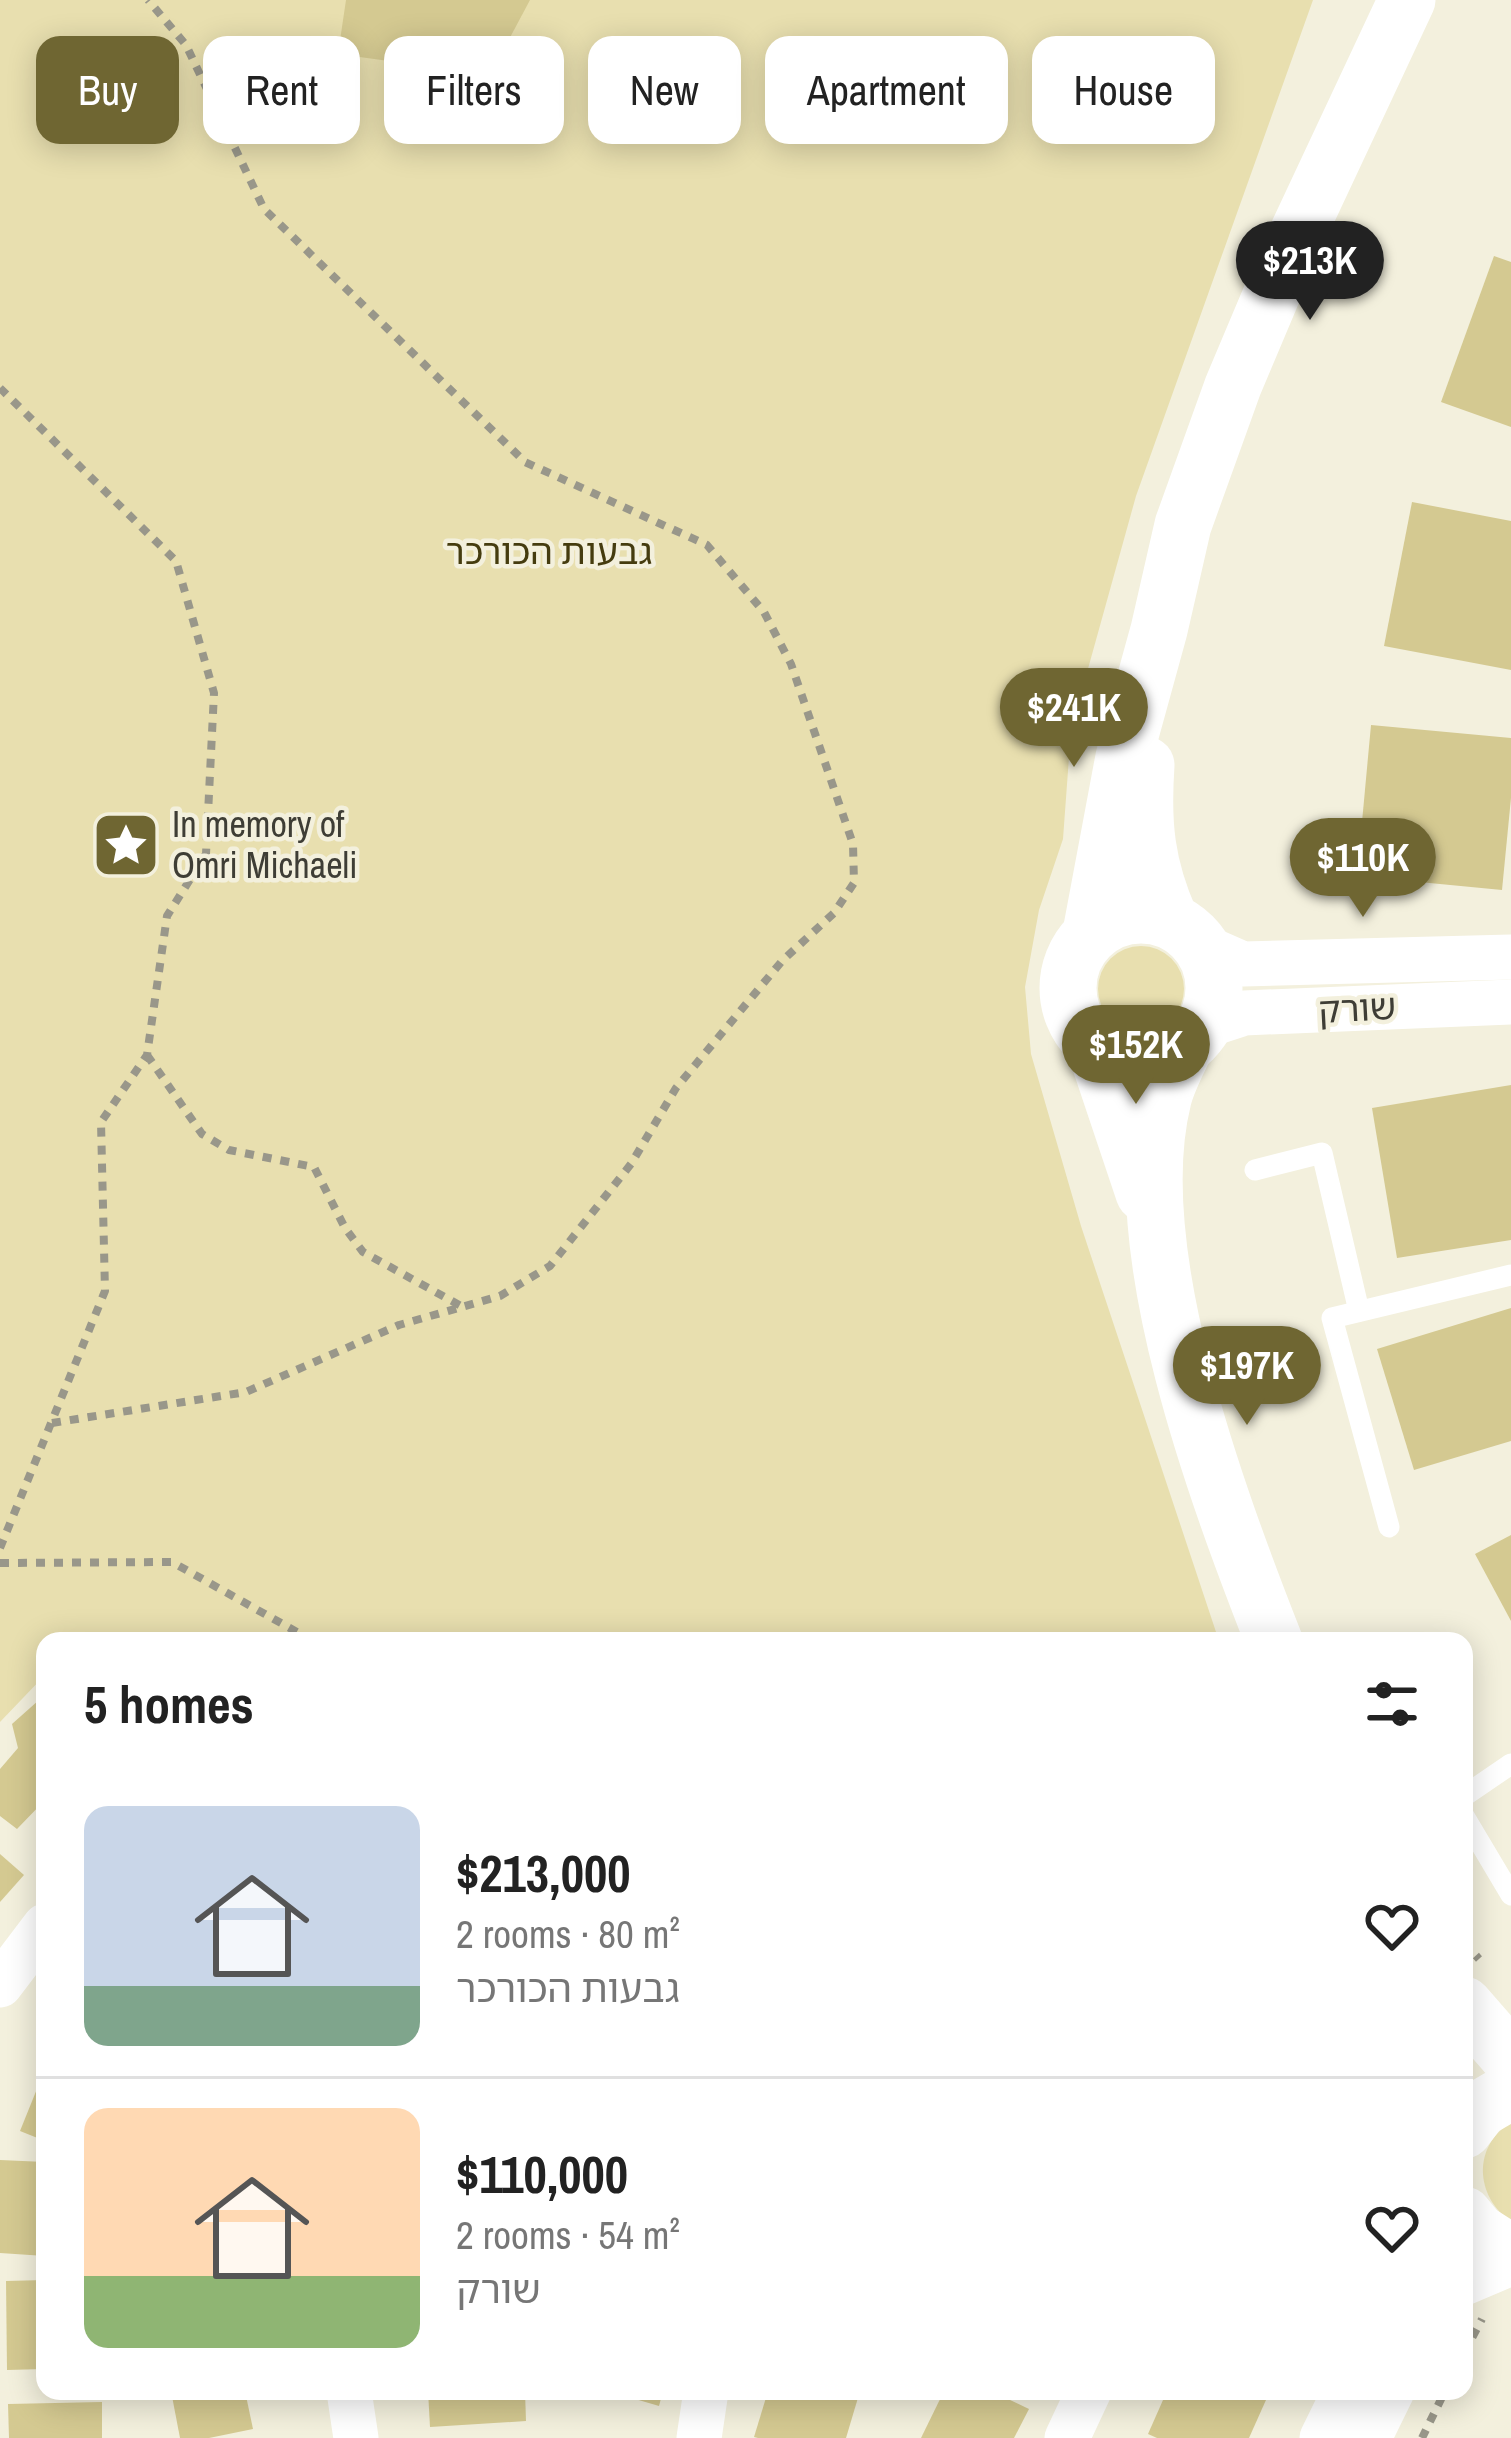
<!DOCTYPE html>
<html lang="en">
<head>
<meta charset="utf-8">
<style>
  body { margin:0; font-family:"Archivo Narrow","Noto Sans Hebrew",sans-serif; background:#f6f6f6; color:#222; height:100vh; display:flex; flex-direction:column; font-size:45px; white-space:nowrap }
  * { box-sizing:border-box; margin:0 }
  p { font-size:39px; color:#767676 }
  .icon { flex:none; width:66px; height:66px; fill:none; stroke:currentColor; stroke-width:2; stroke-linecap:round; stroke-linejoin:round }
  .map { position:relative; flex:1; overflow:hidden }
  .details { position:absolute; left:36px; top:1632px; width:1437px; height:768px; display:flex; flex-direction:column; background:#fff; border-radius:24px; box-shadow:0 6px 30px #0003 }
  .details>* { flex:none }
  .banner { position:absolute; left:36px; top:36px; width:1440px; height:108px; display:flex; gap:24px }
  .price { position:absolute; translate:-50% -102px; padding:0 27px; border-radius:42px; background:#6f6632; color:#fff; font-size:39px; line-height:78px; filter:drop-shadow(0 3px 6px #0008) }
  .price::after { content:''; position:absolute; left:50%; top:72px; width:36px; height:27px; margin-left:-18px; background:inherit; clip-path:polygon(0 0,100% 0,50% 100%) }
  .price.active { background:#222; color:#fff }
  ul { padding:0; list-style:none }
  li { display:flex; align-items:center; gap:36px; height:300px; padding:0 48px }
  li+li { border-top:3px solid #e0e0e0 }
  li span { display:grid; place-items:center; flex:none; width:336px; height:240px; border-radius:24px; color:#555 }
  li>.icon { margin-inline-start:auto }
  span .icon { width:144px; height:144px; fill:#fffc; stroke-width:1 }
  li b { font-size:51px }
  h2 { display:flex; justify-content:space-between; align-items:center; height:144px; padding:0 48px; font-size:51px }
  .chip { padding:0 42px; border-radius:24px; background:#fff; box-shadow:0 6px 30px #0003; font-size:42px; line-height:108px }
  .chip.active { background:#6f6632; color:#fff }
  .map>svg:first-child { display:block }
  .green { fill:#e8dfaf }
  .building { fill:#d4c991 }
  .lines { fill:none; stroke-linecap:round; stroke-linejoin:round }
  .path { stroke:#99978a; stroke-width:8; stroke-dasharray:9 9; stroke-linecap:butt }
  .service { stroke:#fff; stroke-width:21 }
  .minor { stroke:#fff; stroke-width:45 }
  .tertiary { stroke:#fff; stroke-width:57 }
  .labels { text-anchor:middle; stroke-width:9; stroke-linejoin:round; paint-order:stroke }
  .park-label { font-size:36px; fill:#453c0f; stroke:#f3f0dd }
  .poi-label { font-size:36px; fill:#3e3d35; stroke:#f3f0dd; text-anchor:start }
  .street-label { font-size:36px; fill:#3e3d35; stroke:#f3f0dd }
</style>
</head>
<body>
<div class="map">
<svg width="1511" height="2438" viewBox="0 0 1511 2438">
  <rect width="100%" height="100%" fill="#f3f0dd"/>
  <g class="green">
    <path d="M0,0H1313L1136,496L1071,730L1063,839L1039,910L1025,987L1031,1054L1081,1226L1219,1641H45V1675L0,1722Z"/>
    <circle cx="1141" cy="989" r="43"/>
    <path d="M1511,2122V2222C1475,2196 1472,2147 1511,2122Z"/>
  </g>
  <g class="building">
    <path d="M346,0H530L490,75L338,54Z"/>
    <path d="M1494,256L1511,262V427L1441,402Z"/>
    <path d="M1412,502L1511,521V670L1384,646Z"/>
    <path d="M1371,725L1511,738V798L1502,890L1357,876Z"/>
    <path d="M1511,1085V1240L1397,1258L1372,1108Z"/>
    <path d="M1511,1308V1441L1414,1470L1377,1349Z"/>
    <path d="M1511,1535V1621L1475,1554Z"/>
    <path d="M39,1700L45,1702V1800L17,1829L0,1816V1769L18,1748L12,1724Z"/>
    <path d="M0,1854L24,1875L0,1902Z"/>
    <path d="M45,2069V2141L20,2131Z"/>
    <path d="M0,2160L45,2162V2256L0,2253Z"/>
    <path d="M45,2280V2369L7,2370L6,2281Z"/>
    <path d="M171,2391H245L253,2429L209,2438H180Z"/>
    <path d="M428,2391H525L526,2421L430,2427Z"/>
    <path d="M608,2391H663L659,2406Z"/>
    <path d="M768,2391H860L846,2438H758L754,2437Z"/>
    <path d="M944,2391H991L1029,2409L1014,2438H921Z"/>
    <path d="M1167,2391H1270L1249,2438H1157L1148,2434Z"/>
    <path d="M102,2402V2438H9L8,2404Z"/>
  </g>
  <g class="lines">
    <g class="path">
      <path d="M0,388L176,561L214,693L206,854L167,916L147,1055L101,1122L105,1291L0,1548"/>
      <path d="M147,1055L202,1134L229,1150L314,1167L345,1228L363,1252L461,1306"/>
      <path d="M52,1423L246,1392L399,1325L500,1296L550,1266L631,1164L676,1088L782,961L834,913L854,883L853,844L791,664L764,612L707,545L525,462L264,209L186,45L148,0"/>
      <path d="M0,1563L172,1562L313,1641"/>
      <path d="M1464,1942L1479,1959"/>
      <path d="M1464,2353L1482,2319"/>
      <path d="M1422,2438L1445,2391"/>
    </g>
    <g class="service">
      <path d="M1255,1170L1322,1153L1359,1311"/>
      <path d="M1389,1527L1332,1318L1511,1275"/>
      <path d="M1464,1796L1511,1764"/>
      <path d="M1464,1816L1511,1895"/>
    </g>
    <g class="minor">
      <path d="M1202,946L1243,964L1511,957"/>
      <path d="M1204,1026L1244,1013L1511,1002"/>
      <path d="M0,1985L45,1926"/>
      <path d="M1464,2283L1511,2263"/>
      <path d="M349,2391L356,2438"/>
      <path d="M699,2438L706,2391"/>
      <path d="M1067,2438L1089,2391"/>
      <path d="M1322,2438L1345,2391"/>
      <path d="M1369,2438L1392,2391"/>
    </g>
    <g class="tertiary">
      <path d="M1146,765C1142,824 1146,866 1170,920"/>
      <circle cx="1141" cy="988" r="73"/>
      <path d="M1091,933L1124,757L1159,630L1183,525L1233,386L1295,239L1407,0"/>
      <path d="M1094,1044L1144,1193"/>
      <path d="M1184,1048C1177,1064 1167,1082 1163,1099C1125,1251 1218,1498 1274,1641"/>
      <path d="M1464,2005L1511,2059"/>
      <path d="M1464,2130L1480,2109L1511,2091"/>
      <path d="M1464,2215L1478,2232L1511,2253"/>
    </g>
  </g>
  <defs>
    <symbol id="sight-square" viewBox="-11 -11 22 22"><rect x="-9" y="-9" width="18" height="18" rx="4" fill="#6f6632" stroke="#f3f0dd"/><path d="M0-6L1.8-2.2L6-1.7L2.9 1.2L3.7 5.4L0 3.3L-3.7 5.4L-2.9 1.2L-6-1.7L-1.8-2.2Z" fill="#fff"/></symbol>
  </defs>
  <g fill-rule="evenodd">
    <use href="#sight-square" x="88" y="807" width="76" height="76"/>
  </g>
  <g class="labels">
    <g class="park-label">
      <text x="549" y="564">גבעות הכורכר</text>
    </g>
    <g class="poi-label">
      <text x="172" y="837">In memory of<tspan x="172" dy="41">Omri Michaeli</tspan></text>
    </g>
    <g class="street-label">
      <text transform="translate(1357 1008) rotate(-3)" y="13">שורק</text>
    </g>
  </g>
</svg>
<b class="price active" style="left:1310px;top:323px">$213K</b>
<b class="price" style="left:1074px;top:770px">$241K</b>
<b class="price" style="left:1363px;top:920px">$110K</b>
<b class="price" style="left:1136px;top:1107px">$152K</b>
<b class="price" style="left:1247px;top:1428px">$197K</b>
<div class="banner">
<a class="chip active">Buy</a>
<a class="chip">Rent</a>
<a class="chip">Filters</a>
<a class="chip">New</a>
<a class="chip">Apartment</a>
<a class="chip">House</a>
</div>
<section class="details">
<h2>5 homes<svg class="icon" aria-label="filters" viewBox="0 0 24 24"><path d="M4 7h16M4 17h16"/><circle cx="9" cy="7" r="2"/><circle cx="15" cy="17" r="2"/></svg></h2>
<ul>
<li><span style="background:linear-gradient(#c9d6e8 75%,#7fa58c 0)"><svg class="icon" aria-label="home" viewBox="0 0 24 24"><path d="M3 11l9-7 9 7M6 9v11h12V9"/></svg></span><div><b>$213,000</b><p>2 rooms · 80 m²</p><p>גבעות הכורכר</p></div><svg class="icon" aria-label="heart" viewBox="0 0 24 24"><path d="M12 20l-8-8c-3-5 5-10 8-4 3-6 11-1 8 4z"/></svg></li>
<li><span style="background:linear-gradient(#ffd9b3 70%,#8fb573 0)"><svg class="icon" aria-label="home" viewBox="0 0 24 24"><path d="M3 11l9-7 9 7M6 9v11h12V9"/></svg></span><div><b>$110,000</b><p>2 rooms · 54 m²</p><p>שורק</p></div><svg class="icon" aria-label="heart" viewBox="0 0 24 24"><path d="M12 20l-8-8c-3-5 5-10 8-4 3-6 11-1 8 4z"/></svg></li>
</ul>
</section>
</div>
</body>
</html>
